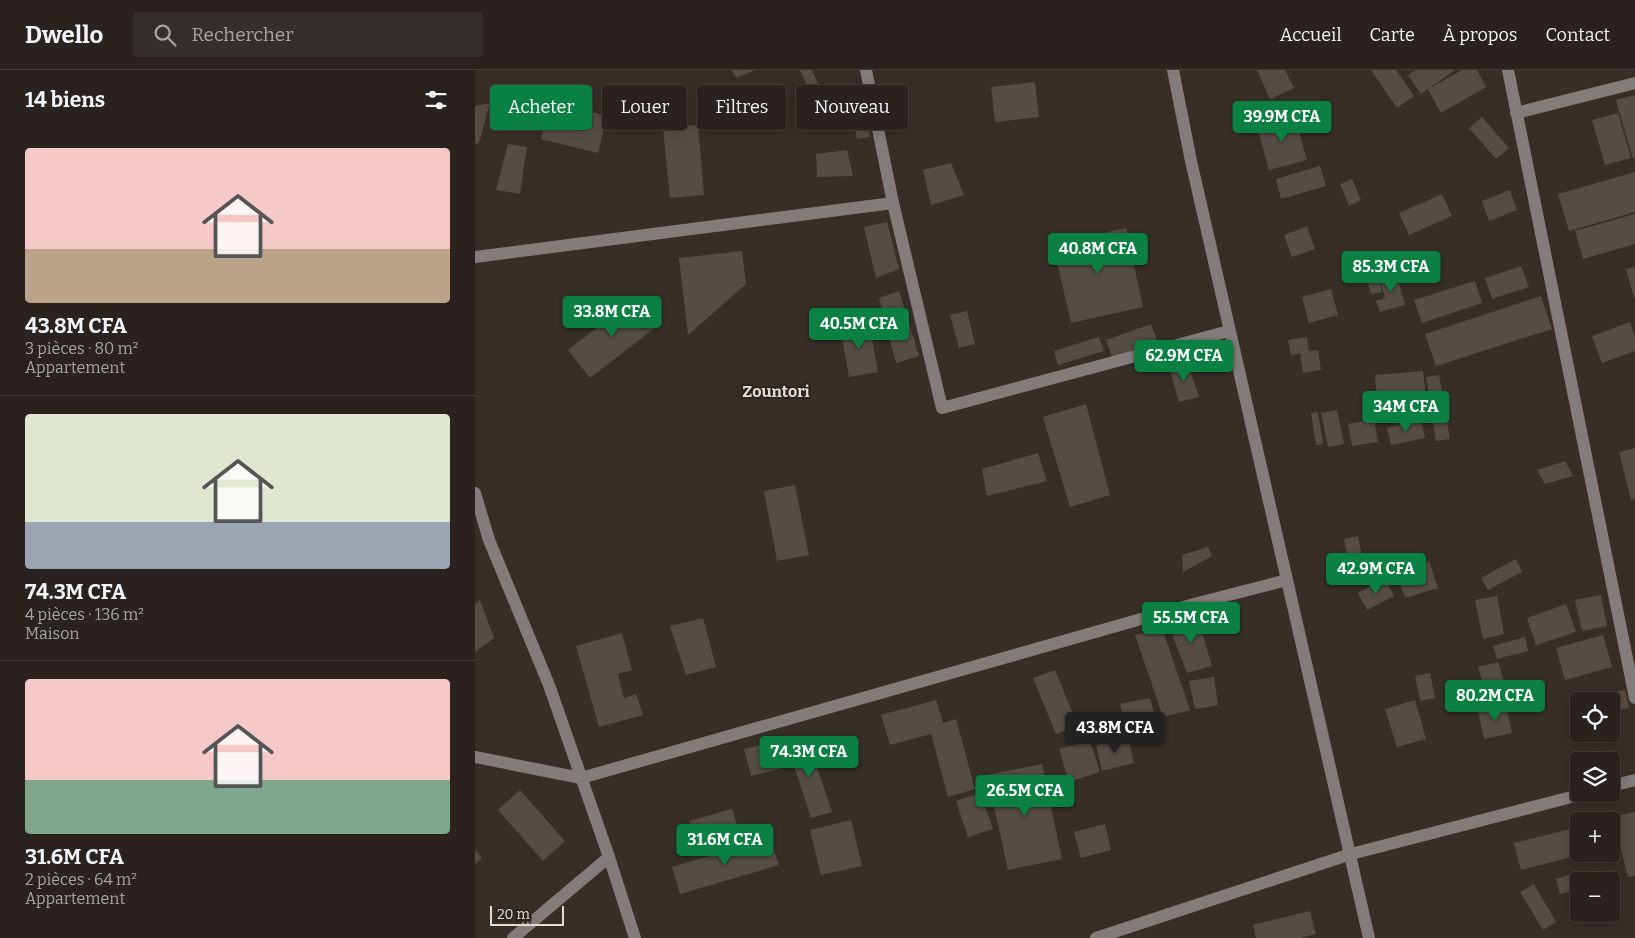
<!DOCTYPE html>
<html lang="fr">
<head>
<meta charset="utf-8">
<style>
  body { margin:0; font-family:Bitter,serif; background:#352f2b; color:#f1f3f6; height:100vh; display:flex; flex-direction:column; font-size:19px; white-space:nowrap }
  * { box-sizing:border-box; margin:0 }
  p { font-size:16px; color:#a5a4a4 }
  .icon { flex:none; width:28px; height:28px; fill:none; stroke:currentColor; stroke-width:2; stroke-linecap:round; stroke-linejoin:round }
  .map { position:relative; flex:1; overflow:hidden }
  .drawer { display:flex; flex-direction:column; background:#29221e; width:475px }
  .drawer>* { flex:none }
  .guide { position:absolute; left:15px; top:15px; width:475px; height:45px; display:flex; gap:10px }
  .fabs { position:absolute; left:1095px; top:622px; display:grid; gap:10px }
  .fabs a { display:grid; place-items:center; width:50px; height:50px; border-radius:5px; background:#29221e; box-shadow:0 2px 12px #0003,0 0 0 1px #453f3c; font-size:25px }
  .scale { position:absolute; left:15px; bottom:12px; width:74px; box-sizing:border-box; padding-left:5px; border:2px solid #e3ddd9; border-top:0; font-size:14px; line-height:18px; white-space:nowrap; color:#e3ddd9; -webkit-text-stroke:4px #2c241e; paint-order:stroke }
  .price { position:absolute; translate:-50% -42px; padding:0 11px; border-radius:5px; background:#0b8043; color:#fff; font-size:16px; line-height:32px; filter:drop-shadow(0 1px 2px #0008) }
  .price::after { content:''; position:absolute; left:50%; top:30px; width:15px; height:11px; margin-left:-8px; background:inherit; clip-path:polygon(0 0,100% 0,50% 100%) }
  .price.on { background:#222; color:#fff }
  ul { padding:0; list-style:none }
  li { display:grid; align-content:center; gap:10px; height:265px; padding:0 25px }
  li+li { border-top:1px solid #453f3c }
  li span { display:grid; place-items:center; height:155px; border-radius:5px; color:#555 }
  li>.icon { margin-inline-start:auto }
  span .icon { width:90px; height:90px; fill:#fffc; stroke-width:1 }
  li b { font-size:21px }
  h2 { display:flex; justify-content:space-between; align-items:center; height:60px; padding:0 25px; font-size:21px }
  .pill { padding:0 18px; border-radius:5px; background:#29221e; box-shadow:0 2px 12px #0003,0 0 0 1px #453f3c; font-size:18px; line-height:45px }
  .pill.on { background:#0b8043; color:#fff }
  header { display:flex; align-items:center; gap:30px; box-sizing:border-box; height:70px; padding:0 25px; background:#29221e; border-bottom:1px solid #453f3c }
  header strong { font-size:24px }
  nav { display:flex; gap:28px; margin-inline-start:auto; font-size:18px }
  .search { width:350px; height:45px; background:#352f2b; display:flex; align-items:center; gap:12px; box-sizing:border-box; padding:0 18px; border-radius:5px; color:#a5a4a4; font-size:19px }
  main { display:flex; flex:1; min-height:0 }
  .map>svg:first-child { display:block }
  .building { fill:#554c45 }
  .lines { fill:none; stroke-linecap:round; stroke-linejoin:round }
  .minor { stroke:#827c7b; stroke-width:12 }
  .labels { text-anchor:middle; stroke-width:4; stroke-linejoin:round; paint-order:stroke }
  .quarter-label { font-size:16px; font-weight:bold; fill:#e3ddd9; stroke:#2c241e }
</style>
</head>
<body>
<header>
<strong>Dwello</strong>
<div class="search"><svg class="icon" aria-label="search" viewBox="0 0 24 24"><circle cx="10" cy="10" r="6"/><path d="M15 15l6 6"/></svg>Rechercher</div>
<nav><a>Accueil</a><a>Carte</a><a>À propos</a><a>Contact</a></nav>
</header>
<main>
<section class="drawer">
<h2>14 biens<svg class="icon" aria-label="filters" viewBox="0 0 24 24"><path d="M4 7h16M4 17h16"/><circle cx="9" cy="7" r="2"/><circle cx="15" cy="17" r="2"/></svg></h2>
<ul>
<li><span style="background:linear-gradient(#f6c9c9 65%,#b9a48a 0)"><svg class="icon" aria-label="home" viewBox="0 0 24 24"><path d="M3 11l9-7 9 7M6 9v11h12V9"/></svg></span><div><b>43.8M CFA</b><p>3 pièces · 80 m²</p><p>Appartement</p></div></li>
<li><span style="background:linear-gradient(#dfe7d0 70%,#9aa5b1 0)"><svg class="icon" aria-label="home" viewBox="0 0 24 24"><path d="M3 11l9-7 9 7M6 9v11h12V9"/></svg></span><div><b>74.3M CFA</b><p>4 pièces · 136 m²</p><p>Maison</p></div></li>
<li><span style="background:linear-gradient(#f6c9c9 65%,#7fa58c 0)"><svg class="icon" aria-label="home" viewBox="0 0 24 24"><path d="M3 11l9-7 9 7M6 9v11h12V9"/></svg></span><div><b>31.6M CFA</b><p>2 pièces · 64 m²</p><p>Appartement</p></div></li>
</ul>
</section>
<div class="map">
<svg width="1160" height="868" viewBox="0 0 1160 868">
  <rect width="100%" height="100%" fill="#372e28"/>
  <g class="building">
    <path d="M257,0H280L261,8Z"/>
    <path d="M325,0H337L345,19L334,21Z"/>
    <path d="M782,0H810L819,18L795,29Z"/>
    <path d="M896,0H921L939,26L922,38Z"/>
    <path d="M941,0H980L946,24L933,5Z"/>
    <path d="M987,0H1002L1011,17L966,43L953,19Z"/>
    <path d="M560,12L564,47L520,52L516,17Z"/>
    <path d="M141,15L186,23L193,48L153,59Z"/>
    <path d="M332,25H344L345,53L333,54Z"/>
    <path d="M1160,25V88L1158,89L1141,30Z"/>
    <path d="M388,30L395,67L382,69L375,33Z"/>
    <path d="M75,31L132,46L123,83L66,69Z"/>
    <path d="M15,33L4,73L0,74V36Z"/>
    <path d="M1143,43L1156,88L1130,95L1117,50Z"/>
    <path d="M820,47L832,90L794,100L782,57Z"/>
    <path d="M1007,47L1034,78L1021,89L994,58Z"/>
    <path d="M223,55L229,125L195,128L188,58Z"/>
    <path d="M33,74L52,77L45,124L21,120Z"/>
    <path d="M372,80L378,106L342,107L341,84Z"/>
    <path d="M476,93L489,125L456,135L448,100Z"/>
    <path d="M845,96L851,116L806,129L801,109Z"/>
    <path d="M1160,102V142L1094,161L1083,124Z"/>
    <path d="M877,109L886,130L874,136L865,114Z"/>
    <path d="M1035,120L1042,140L1014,151L1007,131Z"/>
    <path d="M967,124L977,146L934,165L924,143Z"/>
    <path d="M1160,144V174L1108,189L1100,161Z"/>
    <path d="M412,152L424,199L401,208L389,157Z"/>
    <path d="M832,156L840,179L817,187L809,165Z"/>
    <path d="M651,158L668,237L596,253L578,174Z"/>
    <path d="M267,181L271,214L213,265L204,188Z"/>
    <path d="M1046,196L1054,217L1017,229L1010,208Z"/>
    <path d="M1160,197V228H1159L1151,199Z"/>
    <path d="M901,199L907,222L896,224L890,202Z"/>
    <path d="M921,202L930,235L905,242L901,231L910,228L904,207Z"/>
    <path d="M1000,211L1007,233L947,253L939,230Z"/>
    <path d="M856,219L863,245L834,253L827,227Z"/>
    <path d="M424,221L444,286L421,293L404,228Z"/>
    <path d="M1066,226L1077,259L961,296L950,264Z"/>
    <path d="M159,229L181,257L115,308L93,280Z"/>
    <path d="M492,241L500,274L484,278L475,245Z"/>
    <path d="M394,252L403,302L374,307L365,257Z"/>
    <path d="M1155,252L1160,267V281L1127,293L1117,266Z"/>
    <path d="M676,254L683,273L638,290L631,270Z"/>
    <path d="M624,267L629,281L583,295L579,281Z"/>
    <path d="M832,267L834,281L843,280L846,300L828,303L825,283L816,285L813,270Z"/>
    <path d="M712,291L724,327L704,332L694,297Z"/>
    <path d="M948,301L952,338L903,343L900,305Z"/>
    <path d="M964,305L968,326L955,328L951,307Z"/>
    <path d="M611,334L635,425L595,437L568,347Z"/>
    <path d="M862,340L869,374L853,377L846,343Z"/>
    <path d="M843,342L848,374L841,375L836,343Z"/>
    <path d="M971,345L975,369L961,371L957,346Z"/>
    <path d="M899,349L903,372L877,376L873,354Z"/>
    <path d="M946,350L950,368L916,375L912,358Z"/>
    <path d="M1160,378V429L1156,430L1144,382Z"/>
    <path d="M563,383L572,411L512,426L507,399Z"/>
    <path d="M1090,391L1098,406L1070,414L1062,400Z"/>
    <path d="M320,415L334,485L302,491L289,421Z"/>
    <path d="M883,466L890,501L876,504L869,469Z"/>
    <path d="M733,477L737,486L708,502L707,485Z"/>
    <path d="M1041,489L1047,502L1013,520L1006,508Z"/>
    <path d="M954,491L963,518L930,528L921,502Z"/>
    <path d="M910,509L919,526L892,540L883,523Z"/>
    <path d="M1126,525L1132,556L1107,561L1100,530Z"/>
    <path d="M1022,526L1029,564L1008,569L1000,530Z"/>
    <path d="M5,530L19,568L0,582V534Z"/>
    <path d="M1091,534L1101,562L1061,575L1052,548Z"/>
    <path d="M722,545L737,596L712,603L693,554Z"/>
    <path d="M228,548L241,597L211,605L195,556Z"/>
    <path d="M687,558L715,640L688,647L660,565Z"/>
    <path d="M147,563L157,600L143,604L149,628L161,624L168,645L124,657L101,576Z"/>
    <path d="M1128,565L1137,597L1090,610L1081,578Z"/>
    <path d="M1050,567L1053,581L1022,589L1018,576Z"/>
    <path d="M1023,592L1033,624L1013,630L1003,597Z"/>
    <path d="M580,600L603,656L581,664L558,608Z"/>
    <path d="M955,603L960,628L945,631L940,606Z"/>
    <path d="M739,607L743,635L720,639L714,611Z"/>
    <path d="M1150,620L1154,638L1136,642V631H1114V628Z"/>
    <path d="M675,628L680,647L650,654L645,634Z"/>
    <path d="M461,630L468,653L481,649L500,719L473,727L456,664L415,675L406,645Z"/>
    <path d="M940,630L951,669L922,677L910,639Z"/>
    <path d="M1031,635L1037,663L1009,669L1003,641Z"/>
    <path d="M332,667L357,742L336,748L312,674Z"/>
    <path d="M653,667L659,693L627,701L621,675Z"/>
    <path d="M615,670L625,702L594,712L584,679Z"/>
    <path d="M298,672L305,699L276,706L269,679Z"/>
    <path d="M567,694L587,789L533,800L512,705Z"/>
    <path d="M45,720L90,771L68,791L23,740Z"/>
    <path d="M505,723L518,759L493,767L481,731Z"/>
    <path d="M257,739L266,767L222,780L214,751Z"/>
    <path d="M1160,742V806L1153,807L1138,747Z"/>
    <path d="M376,750L387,796L346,805L335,760Z"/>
    <path d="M630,754L636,780L606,788L599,762Z"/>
    <path d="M1099,758L1104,777V784H1108L1046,800L1039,773Z"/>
    <path d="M295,768L304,795L205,824L197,797Z"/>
    <path d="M0,780L7,788L0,794Z"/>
    <path d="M1094,805L1098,821L1085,824L1081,809Z"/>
    <path d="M1059,814L1081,852L1068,860L1045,822Z"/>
    <path d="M835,841L841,864L826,868H781L778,855Z"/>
  </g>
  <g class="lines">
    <g class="minor">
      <path d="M391,0L418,133L467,338L754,261"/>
      <path d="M698,0L716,91L894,868"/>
      <path d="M1033,0L1160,628"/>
      <path d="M1041,43L1160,13"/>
      <path d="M0,187L418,133"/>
      <path d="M0,423L14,470L74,615L134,787L160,868"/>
      <path d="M0,687L106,708L719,534L812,510"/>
      <path d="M1136,716L1160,710"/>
      <path d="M38,868L134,787"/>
      <path d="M621,868L876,784L1108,724"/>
    </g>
  </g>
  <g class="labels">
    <g class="quarter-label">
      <text x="301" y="327">Zountori</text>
    </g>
  </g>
</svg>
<div class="fabs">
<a><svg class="icon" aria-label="locate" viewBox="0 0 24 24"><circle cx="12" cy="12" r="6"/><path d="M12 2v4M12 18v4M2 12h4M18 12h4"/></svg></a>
<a><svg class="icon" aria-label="layers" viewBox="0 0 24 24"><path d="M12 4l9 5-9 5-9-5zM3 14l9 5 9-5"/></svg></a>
<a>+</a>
<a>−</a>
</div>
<div class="scale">20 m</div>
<b class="price" style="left:807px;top:73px">39.9M CFA</b>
<b class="price" style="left:623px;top:205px">40.8M CFA</b>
<b class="price" style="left:916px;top:223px">85.3M CFA</b>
<b class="price" style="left:137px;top:268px">33.8M CFA</b>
<b class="price" style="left:384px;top:280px">40.5M CFA</b>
<b class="price" style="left:709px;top:312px">62.9M CFA</b>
<b class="price" style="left:931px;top:363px">34M CFA</b>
<b class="price" style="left:901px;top:525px">42.9M CFA</b>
<b class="price" style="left:716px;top:574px">55.5M CFA</b>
<b class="price" style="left:1020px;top:652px">80.2M CFA</b>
<b class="price on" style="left:640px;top:684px">43.8M CFA</b>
<b class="price" style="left:334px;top:708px">74.3M CFA</b>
<b class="price" style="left:550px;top:747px">26.5M CFA</b>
<b class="price" style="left:250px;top:796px">31.6M CFA</b>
<div class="guide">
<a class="pill on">Acheter</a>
<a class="pill">Louer</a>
<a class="pill">Filtres</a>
<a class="pill">Nouveau</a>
</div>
</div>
</main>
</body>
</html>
